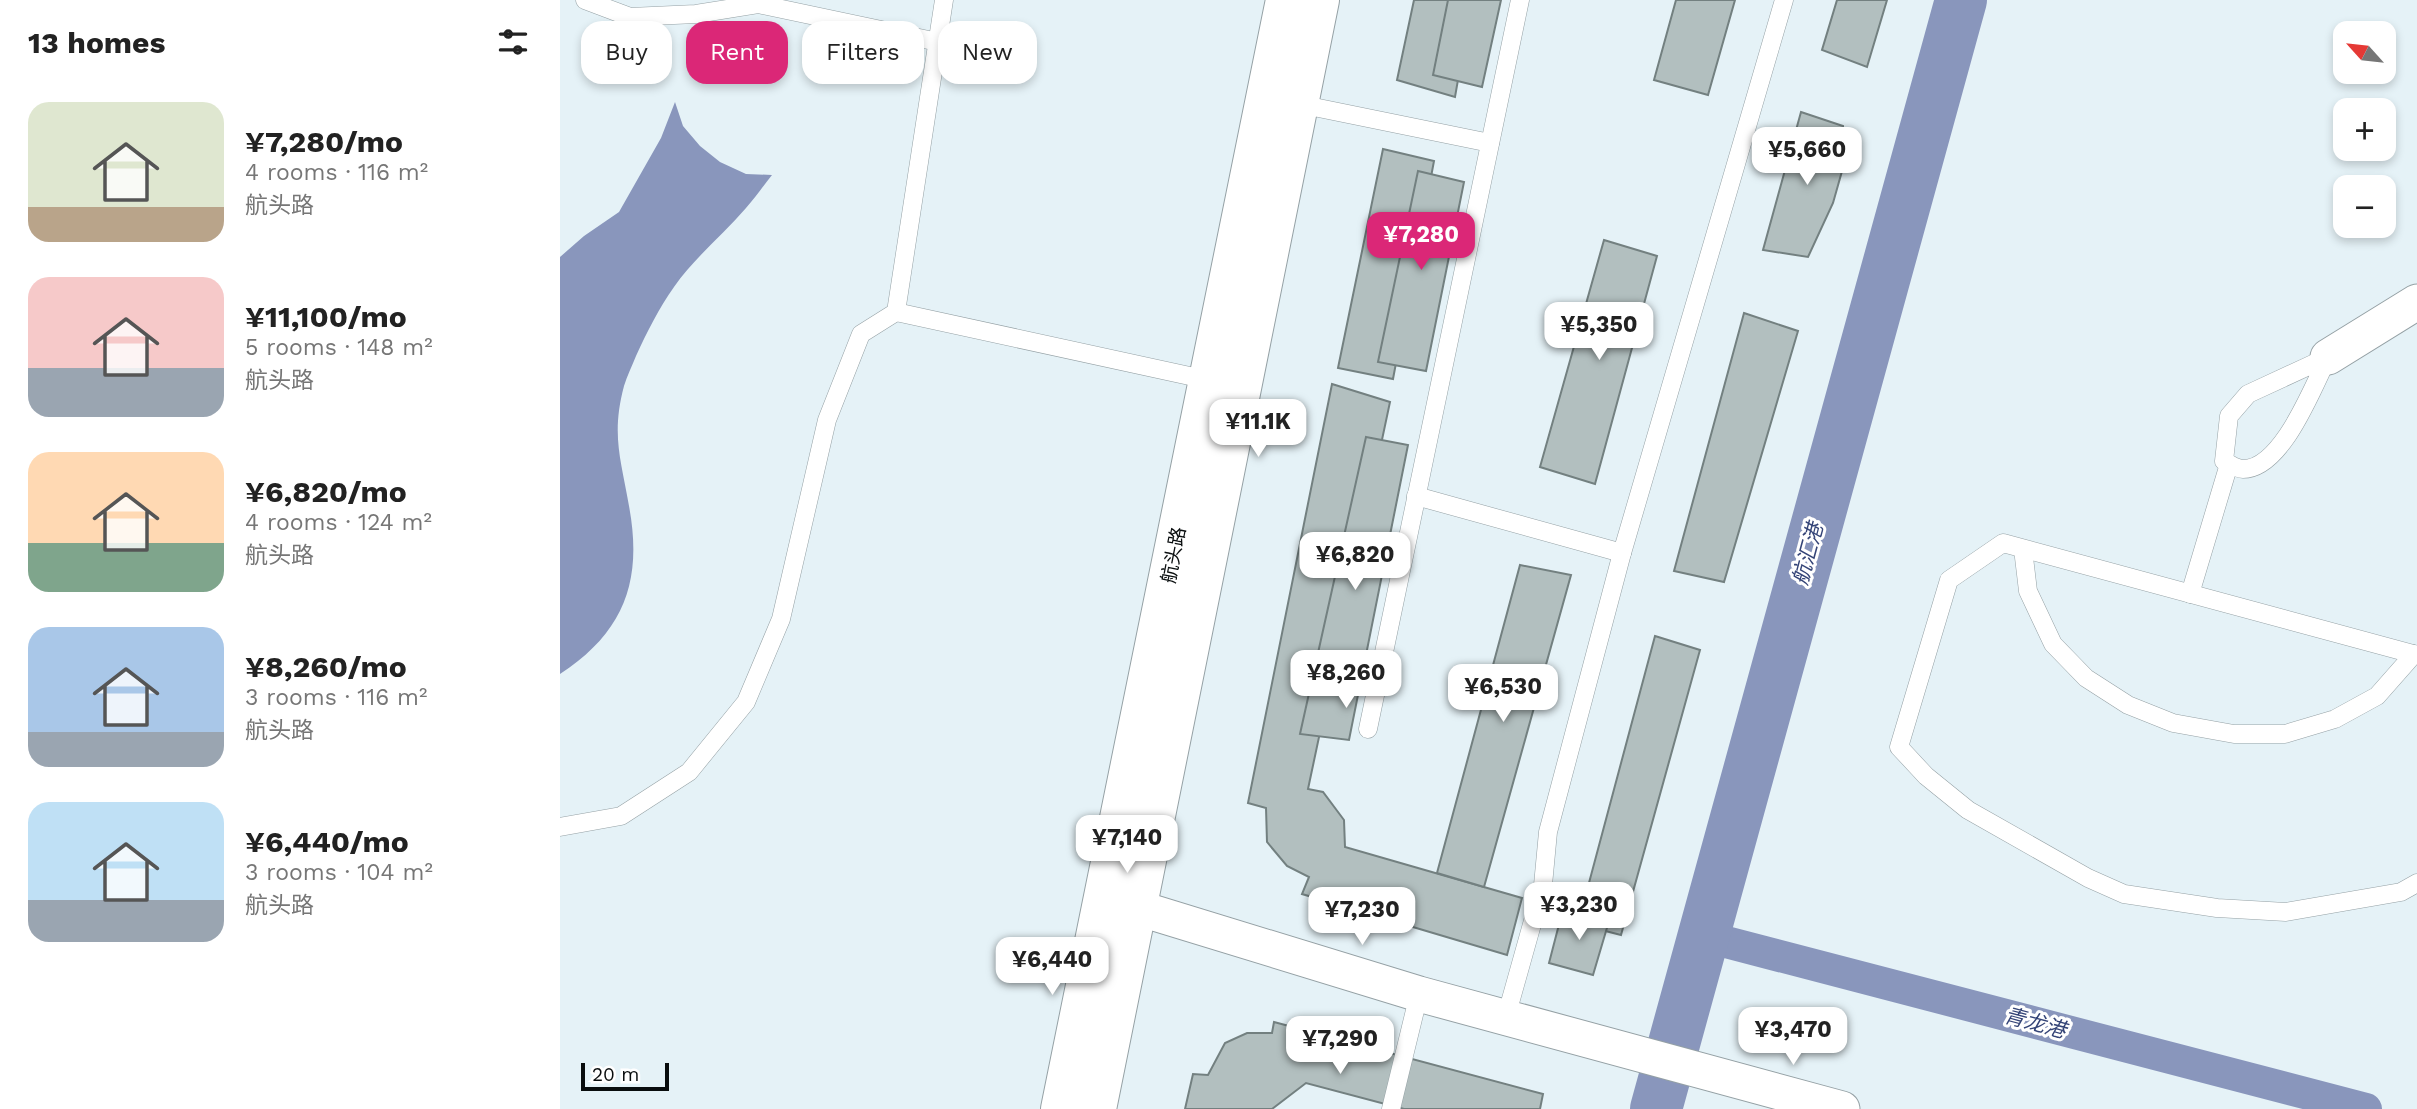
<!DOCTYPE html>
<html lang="en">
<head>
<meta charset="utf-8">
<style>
  body { margin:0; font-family:"Work Sans","Noto Sans SC",sans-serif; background:#f6f6f6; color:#222; height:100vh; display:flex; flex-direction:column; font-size:26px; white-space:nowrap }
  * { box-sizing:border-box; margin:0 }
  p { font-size:23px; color:#767676 }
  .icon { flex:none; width:38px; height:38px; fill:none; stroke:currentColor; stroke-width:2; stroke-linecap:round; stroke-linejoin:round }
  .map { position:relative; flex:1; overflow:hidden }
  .panel { display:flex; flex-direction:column; background:#fff; width:560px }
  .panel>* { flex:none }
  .hud { position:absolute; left:21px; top:21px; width:665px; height:63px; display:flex; gap:14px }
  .needle { width:46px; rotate:297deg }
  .controls { position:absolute; left:1773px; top:21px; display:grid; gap:14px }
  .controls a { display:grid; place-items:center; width:63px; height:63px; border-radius:14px; background:#fff; box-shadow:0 4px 10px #0003; font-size:35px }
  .scale { position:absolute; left:21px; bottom:18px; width:88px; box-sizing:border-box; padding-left:7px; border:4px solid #090d0e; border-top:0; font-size:19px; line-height:24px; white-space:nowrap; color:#090d0e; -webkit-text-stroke:5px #fff; paint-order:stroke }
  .price { position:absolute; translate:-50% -60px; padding:0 16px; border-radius:14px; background:#fff; color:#222; font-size:23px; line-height:46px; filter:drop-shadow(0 2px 4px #0008) }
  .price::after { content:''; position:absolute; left:50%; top:42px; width:21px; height:16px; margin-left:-10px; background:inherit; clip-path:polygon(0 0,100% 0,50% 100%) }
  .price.active { background:#db2777; color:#fff }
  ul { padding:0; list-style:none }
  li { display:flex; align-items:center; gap:21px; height:175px; padding:0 28px }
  li span { display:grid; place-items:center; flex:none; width:196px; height:140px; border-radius:21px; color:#555 }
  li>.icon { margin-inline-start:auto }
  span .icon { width:84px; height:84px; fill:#fffc; stroke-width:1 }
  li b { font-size:30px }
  h2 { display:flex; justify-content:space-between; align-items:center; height:84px; padding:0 28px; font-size:30px }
  .pill { padding:0 24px; border-radius:21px; background:#fff; box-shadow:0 4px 10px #0003; font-size:24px; line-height:63px }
  .pill.active { background:#db2777; color:#fff }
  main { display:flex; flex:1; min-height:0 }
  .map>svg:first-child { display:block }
  .water { fill:#8996bc }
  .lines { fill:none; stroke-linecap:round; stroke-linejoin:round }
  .canal { stroke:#8996bc; stroke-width:32 }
  .river { stroke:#8996bc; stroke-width:52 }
  .building { fill:#b2bfbf; stroke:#738080; stroke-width:2 }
  .service-casing { stroke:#95a1a5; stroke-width:19 }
  .minor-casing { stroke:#95a1a5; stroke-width:37 }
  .secondary-casing { stroke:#95a1a5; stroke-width:40 }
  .service { stroke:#fff; stroke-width:18 }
  .minor { stroke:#fff; stroke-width:35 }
  .secondary { stroke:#fff; stroke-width:38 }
  .labels { text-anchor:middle; stroke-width:6; stroke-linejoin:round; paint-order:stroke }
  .street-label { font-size:19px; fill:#090d0e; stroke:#fff }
  .water-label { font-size:21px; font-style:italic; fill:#344477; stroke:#fff }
</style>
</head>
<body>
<main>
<section class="panel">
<h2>13 homes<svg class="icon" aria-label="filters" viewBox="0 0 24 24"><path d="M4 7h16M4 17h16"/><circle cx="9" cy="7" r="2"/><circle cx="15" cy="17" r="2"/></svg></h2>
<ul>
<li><span style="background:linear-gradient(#dfe7d0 75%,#b9a48a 0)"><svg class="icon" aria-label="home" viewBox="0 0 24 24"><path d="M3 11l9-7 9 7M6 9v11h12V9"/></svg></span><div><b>¥7,280/mo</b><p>4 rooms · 116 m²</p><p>航头路</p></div></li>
<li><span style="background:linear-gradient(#f6c9c9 65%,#9aa5b1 0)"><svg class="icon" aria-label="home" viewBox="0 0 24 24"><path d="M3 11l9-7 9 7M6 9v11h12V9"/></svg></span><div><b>¥11,100/mo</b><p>5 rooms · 148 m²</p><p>航头路</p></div></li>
<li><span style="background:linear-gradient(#ffd9b3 65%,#7fa58c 0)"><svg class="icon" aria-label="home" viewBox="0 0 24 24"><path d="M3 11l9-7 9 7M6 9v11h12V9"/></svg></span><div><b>¥6,820/mo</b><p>4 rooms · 124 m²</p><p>航头路</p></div></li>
<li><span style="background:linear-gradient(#a9c7e8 75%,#9aa5b1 0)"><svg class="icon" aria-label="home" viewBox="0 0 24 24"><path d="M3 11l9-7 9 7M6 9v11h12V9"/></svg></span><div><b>¥8,260/mo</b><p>3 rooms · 116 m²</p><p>航头路</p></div></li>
<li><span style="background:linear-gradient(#bfe0f5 70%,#9aa5b1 0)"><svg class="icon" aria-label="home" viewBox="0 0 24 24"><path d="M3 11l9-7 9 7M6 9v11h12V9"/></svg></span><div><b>¥6,440/mo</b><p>3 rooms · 104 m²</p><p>航头路</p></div></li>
</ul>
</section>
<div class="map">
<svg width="1857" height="1109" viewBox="0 0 1857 1109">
  <rect width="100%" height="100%" fill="#e5f2f7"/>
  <path class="water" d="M115,102L123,126L140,146L160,162L186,174L212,175C203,186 195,198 186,208C163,235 134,258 114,287C99,308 87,332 76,356C72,366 67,376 64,386C51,435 61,459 69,506C83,581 64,632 0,674V257L24,236L59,212L101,138Z"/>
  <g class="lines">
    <path class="canal" d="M1143,936L1806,1109"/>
    <path class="river" d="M1096,1109L1401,0"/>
  </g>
  <g class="building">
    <path d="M854,0H912L895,97L837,80Z"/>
    <path d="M888,0H941L922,87L873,75Z"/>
    <path d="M1116,0H1175L1148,95L1094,80Z"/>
    <path d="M1277,0H1327L1307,67L1262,50Z"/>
    <path d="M1241,112L1283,126L1284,164L1273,203L1248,257L1203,250Z"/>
    <path d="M823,149L874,161L833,379L778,368Z"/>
    <path d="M858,171L904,182L866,371L818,362Z"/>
    <path d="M1044,240L1097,256L1035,484L980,467Z"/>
    <path d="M1184,313L1238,331L1164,582L1114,571Z"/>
    <path d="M772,384L830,402L748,789L763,792L784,820L785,847L962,898L947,955L742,894L749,877L727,866L707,842L706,808L688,803Z"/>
    <path d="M806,437L848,445L789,740L740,734Z"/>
    <path d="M960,565L1011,575L924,887L877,873Z"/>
    <path d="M1095,636L1140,650L1061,935L1018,924Z"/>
    <path d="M1003,909L1049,921L1033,975L989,963Z"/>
    <path d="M714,1022L983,1094L980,1109H844L746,1083L712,1109H625L633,1074L648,1075L665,1043L687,1033H712Z"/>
  </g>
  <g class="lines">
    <defs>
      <g id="service">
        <path d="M25,0L70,17L136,14L198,4L378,42"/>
        <path d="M739,104L930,143"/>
        <path d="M336,312L384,0"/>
        <path d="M1768,357C1753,387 1722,469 1683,469C1677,469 1669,464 1664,461L1669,416L1688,394Z"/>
        <path d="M856,496L1062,553"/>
        <path d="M1463,549L1468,591L1493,644L1526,678L1568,705L1613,723L1674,734H1725L1775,719L1817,696L1854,654"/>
        <path d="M1630,594L1669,464"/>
        <path d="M1857,655L1443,543L1389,580L1339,747L1366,776L1408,810L1528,878L1564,894L1657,908L1726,912L1841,892L1857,883"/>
        <path d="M808,729L960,0"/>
        <path d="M0,827L61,816L129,772L186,702L221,619L267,420L301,334L336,312L648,380"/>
        <path d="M946,1017L983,885L988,832L1062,553L1224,0"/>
        <path d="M831,1109L859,994"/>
      </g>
      <g id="minor">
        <path d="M1768,357L1857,302"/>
        <path d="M552,900L859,994L1282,1109"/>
      </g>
      <g id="secondary">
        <path d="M500,1109L725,0"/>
        <path d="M537,1109L760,0"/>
      </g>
    </defs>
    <use href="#service" class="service-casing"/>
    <use href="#minor" class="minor-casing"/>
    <use href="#secondary" class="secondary-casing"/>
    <use href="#service" class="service"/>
    <use href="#minor" class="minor"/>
    <use href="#secondary" class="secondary"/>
  </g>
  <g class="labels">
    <g class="street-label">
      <text transform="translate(613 555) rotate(-79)" y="7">航头路</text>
    </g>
    <g class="water-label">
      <text transform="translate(1248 554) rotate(-75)" y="7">航汇港</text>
      <text transform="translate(1475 1023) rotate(15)" y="7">青龙港</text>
    </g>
  </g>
</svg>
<div class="controls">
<a><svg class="needle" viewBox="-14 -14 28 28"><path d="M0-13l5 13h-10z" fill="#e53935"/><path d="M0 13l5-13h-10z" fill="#767676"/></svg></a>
<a>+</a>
<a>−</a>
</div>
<div class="scale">20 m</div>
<b class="price" style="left:1247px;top:187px">¥5,660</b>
<b class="price active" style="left:861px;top:272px">¥7,280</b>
<b class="price" style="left:1039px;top:362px">¥5,350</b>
<b class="price" style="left:698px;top:459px">¥11.1K</b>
<b class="price" style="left:795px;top:592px">¥6,820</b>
<b class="price" style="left:786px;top:710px">¥8,260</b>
<b class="price" style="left:943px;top:724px">¥6,530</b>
<b class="price" style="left:567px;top:875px">¥7,140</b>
<b class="price" style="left:1019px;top:942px">¥3,230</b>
<b class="price" style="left:802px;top:947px">¥7,230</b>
<b class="price" style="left:492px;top:997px">¥6,440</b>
<b class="price" style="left:1233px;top:1067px">¥3,470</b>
<b class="price" style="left:780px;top:1076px">¥7,290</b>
<div class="hud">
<a class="pill">Buy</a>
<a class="pill active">Rent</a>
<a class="pill">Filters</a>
<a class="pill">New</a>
</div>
</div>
</main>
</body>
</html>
